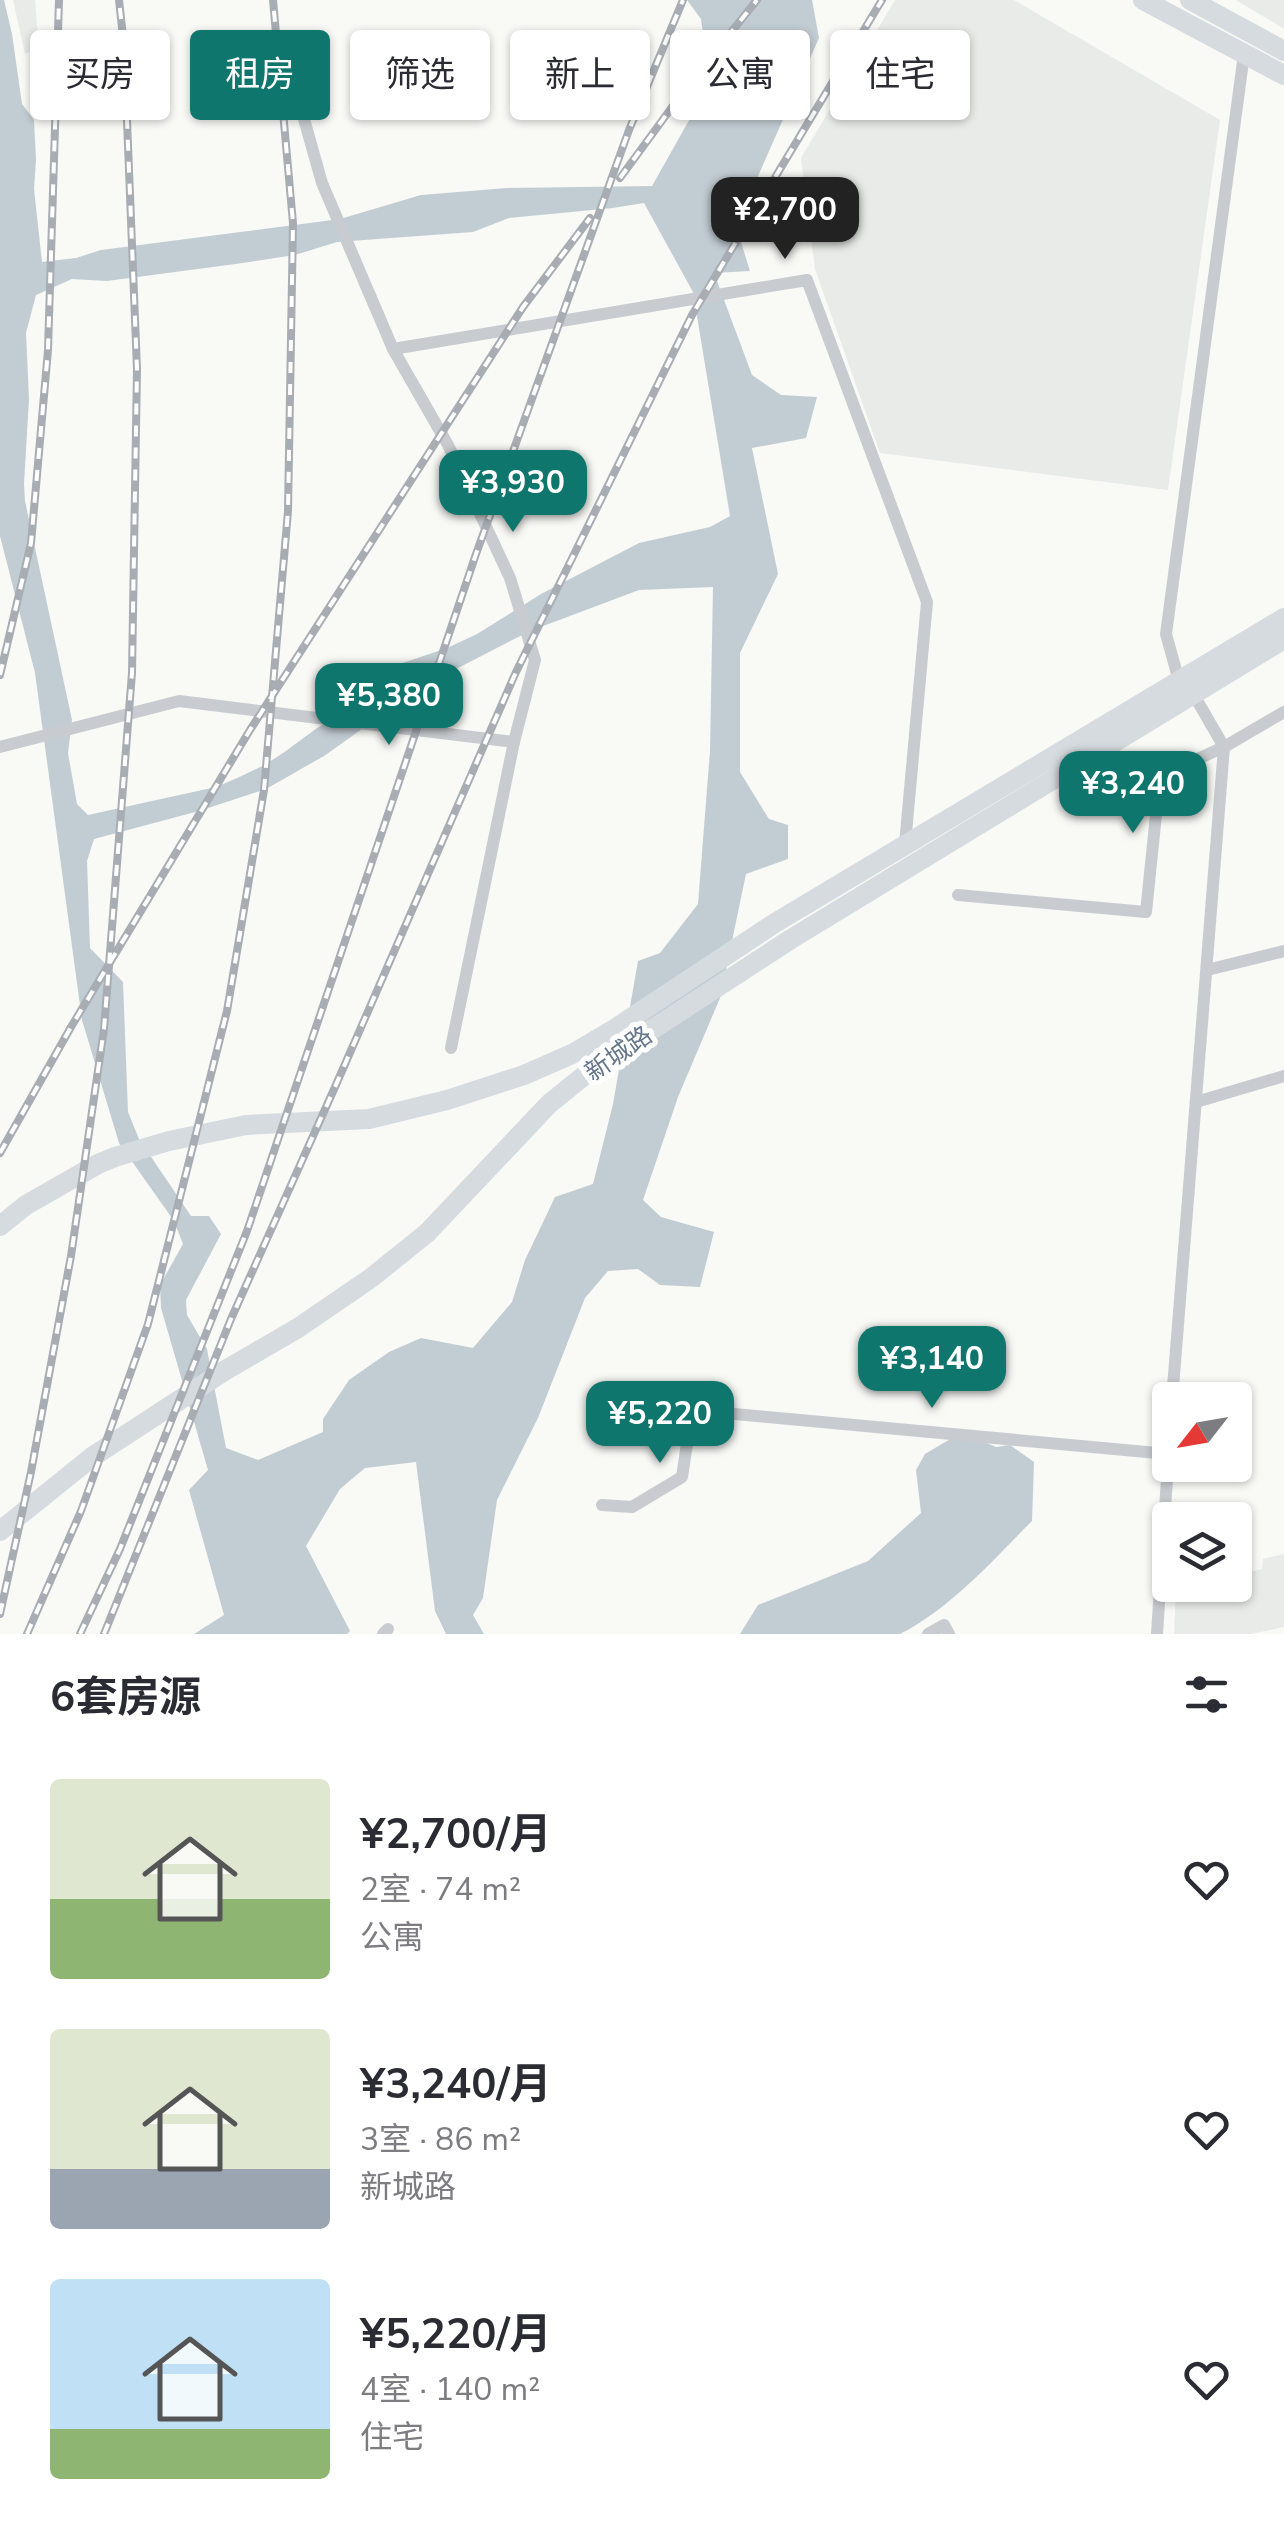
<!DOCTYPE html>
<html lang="zh">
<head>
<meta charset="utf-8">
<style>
  body { margin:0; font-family:"Nunito Sans","Noto Sans SC",sans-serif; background:#f2f2f3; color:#2b2b33; height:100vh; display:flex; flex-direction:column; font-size:38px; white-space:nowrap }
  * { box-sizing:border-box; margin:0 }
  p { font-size:32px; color:#7c7c81 }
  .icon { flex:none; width:55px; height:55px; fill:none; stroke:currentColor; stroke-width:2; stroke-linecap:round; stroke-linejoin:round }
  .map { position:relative; height:1634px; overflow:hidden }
  .sheet { display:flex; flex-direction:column; background:#fff; flex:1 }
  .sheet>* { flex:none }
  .top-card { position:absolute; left:30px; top:30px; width:1225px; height:90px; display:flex; gap:20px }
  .needle { width:65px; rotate:239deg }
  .buttons { position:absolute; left:1152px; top:1382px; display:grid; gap:20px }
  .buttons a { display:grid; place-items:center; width:100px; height:100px; border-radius:10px; background:#fff; box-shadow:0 2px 8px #0004; font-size:50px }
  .price { position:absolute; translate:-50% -85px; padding:0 22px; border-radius:20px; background:#0f766e; color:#fff; font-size:32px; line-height:65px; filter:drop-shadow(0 2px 5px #0008) }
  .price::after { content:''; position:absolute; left:50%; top:60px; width:30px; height:22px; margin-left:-15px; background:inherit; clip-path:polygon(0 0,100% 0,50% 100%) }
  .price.current { background:#222; color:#fff }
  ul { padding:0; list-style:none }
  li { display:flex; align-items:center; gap:30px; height:250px; padding:0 50px }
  li span { display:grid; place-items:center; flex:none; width:280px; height:200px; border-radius:10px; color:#555 }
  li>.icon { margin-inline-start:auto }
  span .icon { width:120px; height:120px; fill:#fffc; stroke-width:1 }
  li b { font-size:42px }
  h2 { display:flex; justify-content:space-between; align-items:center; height:120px; padding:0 50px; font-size:42px }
  .chip { padding:0 35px; border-radius:10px; background:#fff; box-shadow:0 2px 8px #0004; font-size:35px; line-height:90px }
  .chip.current { background:#0f766e; color:#fff }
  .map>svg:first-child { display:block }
  .built { fill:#e9ebe9 }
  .water { fill:#c2cdd3; fill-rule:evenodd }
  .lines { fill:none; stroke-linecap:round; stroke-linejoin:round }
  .street { stroke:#c8ccd0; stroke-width:12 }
  .primary { stroke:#d6dbe0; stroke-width:20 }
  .rail-casing { stroke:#a8adb4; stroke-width:8 }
  .rail { stroke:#fff; stroke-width:4; stroke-dasharray:11; stroke-linecap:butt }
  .labels { text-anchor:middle; stroke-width:10; stroke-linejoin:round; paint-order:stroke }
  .street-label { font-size:25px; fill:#65768a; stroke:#fff }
</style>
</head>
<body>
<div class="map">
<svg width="1284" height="1634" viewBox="0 0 1284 1634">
  <rect width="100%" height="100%" fill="#f9f9f6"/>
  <g class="built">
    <path d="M13,0H35L39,48L25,54Z"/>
    <path d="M895,0H1014L1220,120L1168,490L880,453L815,269L801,158Z"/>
    <path d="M1236,0H1284V29Z"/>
    <path d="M1284,1554V1627L1251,1634H1174L1176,1590L1196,1585H1235V1576L1262,1569L1263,1559Z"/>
  </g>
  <g class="water">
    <path d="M0,0H4L12,34L22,104L34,120L36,160L34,189L42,262L76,258L101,250L340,219L421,195L507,188L652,186L710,83L701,19L687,0H812L819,38L736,226L750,271L714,273L752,375L781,395L817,397L806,438L752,448L778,574L740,653V772L769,819L788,825V859L746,874L720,998L678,1097L643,1200L661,1217L714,1232L700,1287L660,1285L638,1269L608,1271L585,1298L538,1418L497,1500L483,1598L473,1615L484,1634H446L435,1611L416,1462L365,1468L340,1489L306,1546L350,1631L347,1634H194L224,1615L189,1490L208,1470L161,1308L160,1285L183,1244L174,1221L119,1143L82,1020L35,673L0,536ZM644,203L693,292L730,516L710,527L639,543L541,594L477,634L447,648L379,671L352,691L340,716C317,725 301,741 280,755C261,768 238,778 216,787L88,815L77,804L68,753L72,720L25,501L24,484L29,399L26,333L36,295L72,279L107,281L243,263L295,255L337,242L473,232L509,218L613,208ZM713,587L710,751L698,904L660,953L638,961L613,1104L593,1184L555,1197L525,1260L512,1302L473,1348L421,1338L389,1352L349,1380L323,1419V1432L258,1460L226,1448L207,1349L187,1315L186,1300L221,1234L209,1216H191L139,1139L128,1112L123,982L90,948L87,861L94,839L199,811L266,789L324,756L362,729L374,706L392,695L460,667L530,631L639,590Z"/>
    <path d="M962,1432L996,1447L1010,1445L1034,1462L1032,1521C991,1562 952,1607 900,1634H740L758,1605L868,1561L921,1513L916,1470L925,1454Z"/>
  </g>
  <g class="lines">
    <g class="street">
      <path d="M295,87L322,183L393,349L807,280L927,602L905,844"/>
      <path d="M393,349L448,445L510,578L535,660L514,742"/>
      <path d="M1179,681L1166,634L1244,54"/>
      <path d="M0,747L179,701L514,742L451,1048"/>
      <path d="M958,895L1146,912L1160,776L1224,747L1284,712"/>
      <path d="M1207,970L1284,951"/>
      <path d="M1196,1102L1284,1076"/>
      <path d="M1172,1400L1224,747L1194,695"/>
      <path d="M602,1505L632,1507L682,1477L692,1410L1168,1454"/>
      <path d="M383,1634L388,1629"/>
      <path d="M928,1634L944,1625L949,1634"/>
      <path d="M1157,1634L1170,1431"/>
    </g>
    <g class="primary">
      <path d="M1143,0L1284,75"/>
      <path d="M1190,0L1284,51"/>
      <path d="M0,1226L26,1205L98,1164L115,1157L169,1141L246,1125L369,1119L447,1100L524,1075L572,1054L616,1028L775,923L1284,618"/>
      <path d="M0,1531L92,1457L224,1371L298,1328L371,1278L427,1233L549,1104L596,1066L791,939L1284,639"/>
    </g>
    <defs>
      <g id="rail">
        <path d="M620,178L686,88L757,0"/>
        <path d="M0,675L31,543L48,350L59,0"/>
        <path d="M0,1153L71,1027L250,730L523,307L590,218"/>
        <path d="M0,1614L31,1472L71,1256L104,1029L132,673L137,369L124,46L119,0"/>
        <path d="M27,1634L81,1511L148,1324L227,1011L264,790L288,511L293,223L273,0"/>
        <path d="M80,1634L120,1549L247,1231L476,554L629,130L683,0"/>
        <path d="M104,1634L231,1319L335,1087L516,672L692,315L882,0"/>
      </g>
    </defs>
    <use href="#rail" class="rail-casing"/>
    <use href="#rail" class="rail"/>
  </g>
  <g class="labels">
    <g class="street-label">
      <text transform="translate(618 1053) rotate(-35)" y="9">新城路</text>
    </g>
  </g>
</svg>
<div class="buttons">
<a><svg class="needle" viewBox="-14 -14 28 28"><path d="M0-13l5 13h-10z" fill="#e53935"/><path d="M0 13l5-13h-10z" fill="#7c7c81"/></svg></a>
<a><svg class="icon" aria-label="layers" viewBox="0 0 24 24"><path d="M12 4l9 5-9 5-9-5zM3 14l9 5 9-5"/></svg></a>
</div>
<b class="price current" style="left:785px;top:262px">¥2,700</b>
<b class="price" style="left:513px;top:535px">¥3,930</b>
<b class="price" style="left:389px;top:748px">¥5,380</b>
<b class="price" style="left:1133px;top:836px">¥3,240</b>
<b class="price" style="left:932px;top:1411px">¥3,140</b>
<b class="price" style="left:660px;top:1466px">¥5,220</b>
<div class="top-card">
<a class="chip">买房</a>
<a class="chip current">租房</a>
<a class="chip">筛选</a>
<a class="chip">新上</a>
<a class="chip">公寓</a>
<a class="chip">住宅</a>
</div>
</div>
<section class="sheet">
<h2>6套房源<svg class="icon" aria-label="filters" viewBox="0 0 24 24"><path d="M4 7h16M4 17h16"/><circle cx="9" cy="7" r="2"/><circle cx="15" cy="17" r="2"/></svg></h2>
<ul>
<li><span style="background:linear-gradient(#dfe7d0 60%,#8fb573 0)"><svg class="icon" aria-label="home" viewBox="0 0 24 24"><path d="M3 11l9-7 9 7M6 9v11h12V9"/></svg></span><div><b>¥2,700/月</b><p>2室 · 74 m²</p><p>公寓</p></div><svg class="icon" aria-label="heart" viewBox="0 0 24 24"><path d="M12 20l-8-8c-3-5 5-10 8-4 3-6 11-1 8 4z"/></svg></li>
<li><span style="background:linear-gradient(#dfe7d0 70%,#9aa5b1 0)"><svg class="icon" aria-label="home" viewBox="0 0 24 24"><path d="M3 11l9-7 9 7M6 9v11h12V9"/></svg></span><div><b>¥3,240/月</b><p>3室 · 86 m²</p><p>新城路</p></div><svg class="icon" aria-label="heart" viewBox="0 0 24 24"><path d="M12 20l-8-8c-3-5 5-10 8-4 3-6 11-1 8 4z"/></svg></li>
<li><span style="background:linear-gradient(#bfe0f5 75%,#8fb573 0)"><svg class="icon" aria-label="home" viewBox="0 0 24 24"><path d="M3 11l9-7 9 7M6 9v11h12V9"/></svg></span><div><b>¥5,220/月</b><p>4室 · 140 m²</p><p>住宅</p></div><svg class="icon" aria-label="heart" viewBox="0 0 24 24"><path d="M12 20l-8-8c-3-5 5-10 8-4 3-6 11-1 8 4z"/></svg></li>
</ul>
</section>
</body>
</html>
